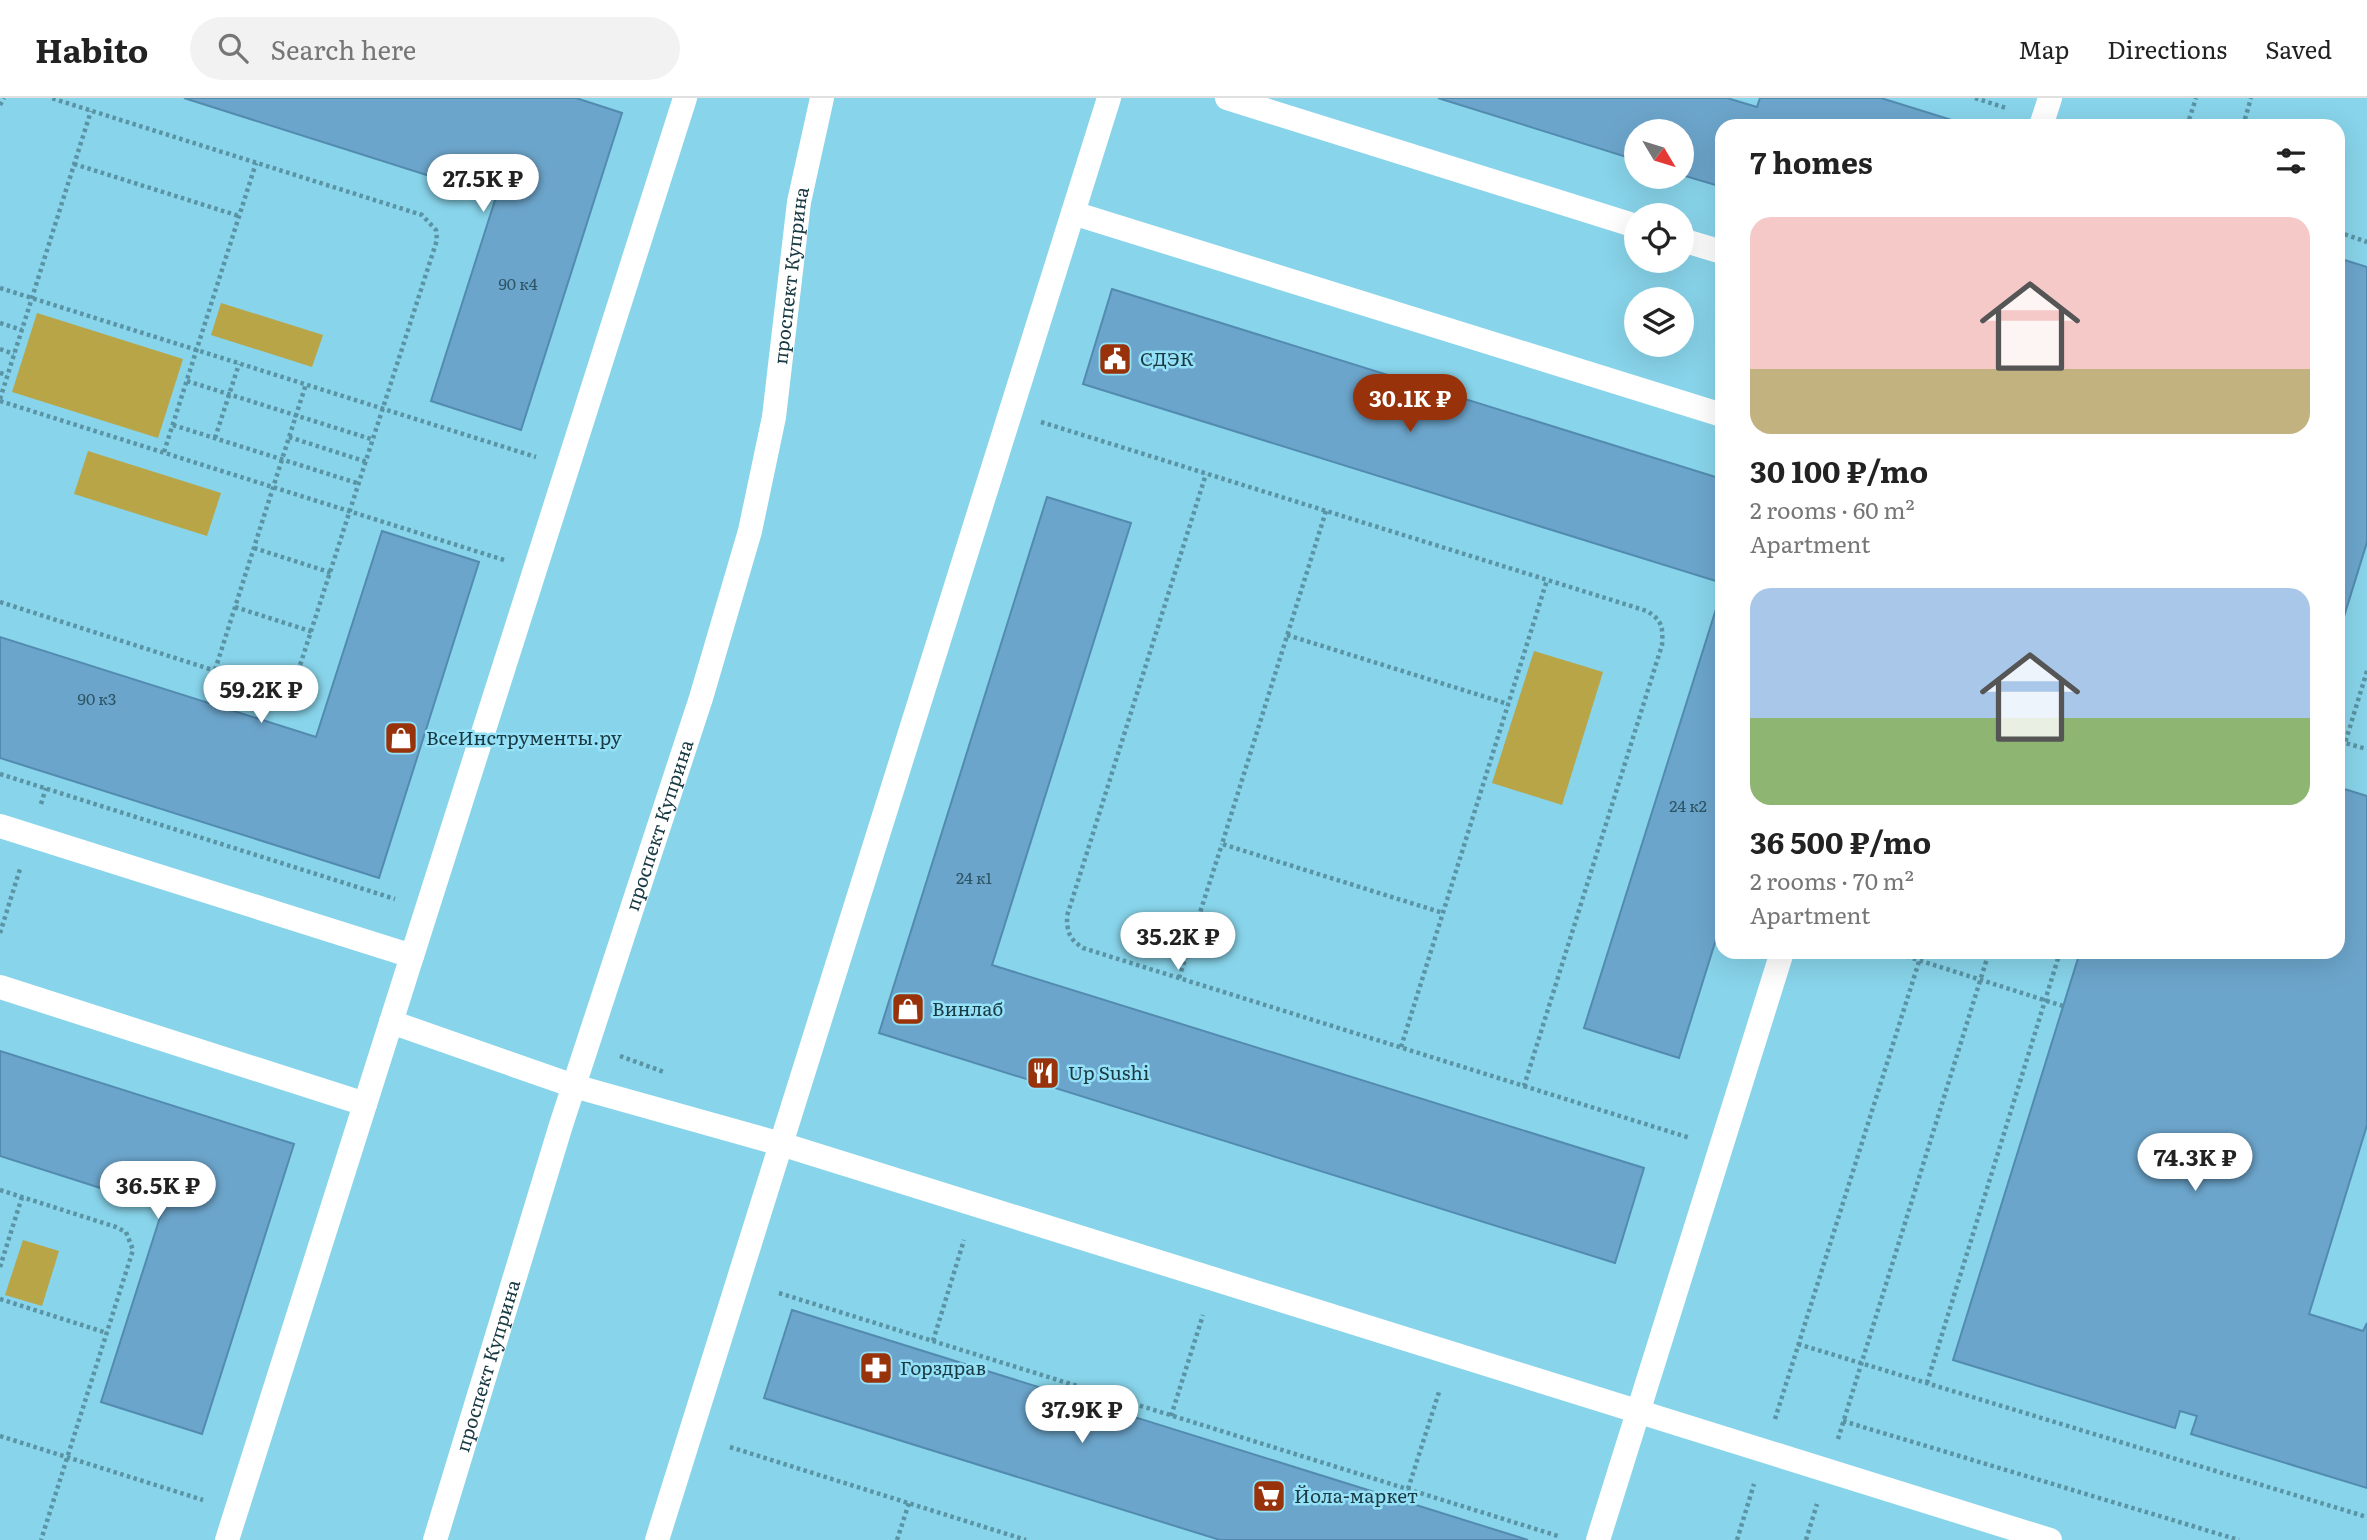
<!DOCTYPE html>
<html lang="en">
<head>
<meta charset="utf-8">
<style>
  body { margin:0; font-family:Literata,serif; background:#f2f2f2; color:#222; height:100vh; display:flex; flex-direction:column; font-size:26px; white-space:nowrap }
  * { box-sizing:border-box; margin:0 }
  p { font-size:23px; color:#767676 }
  .icon { flex:none; width:38px; height:38px; fill:none; stroke:currentColor; stroke-width:2; stroke-linecap:round; stroke-linejoin:round }
  .map { position:relative; flex:1; overflow:hidden }
  .drawer { position:absolute; left:1715px; top:21px; width:630px; height:840px; display:flex; flex-direction:column; background:#fff; border-radius:21px; box-shadow:0 7px 28px #0002 }
  .drawer>* { flex:none }
  .needle { width:46px; rotate:128deg }
  .controls { position:absolute; left:1624px; top:21px; display:grid; gap:14px }
  .controls a { display:grid; place-items:center; width:70px; height:70px; border-radius:50%; background:#fff; box-shadow:0 7px 28px #0002; font-size:35px }
  .price { position:absolute; translate:-50% -60px; padding:0 16px; border-radius:24px; background:#fff; color:#222; font-size:23px; line-height:46px; filter:drop-shadow(0 2px 4px #0008) }
  .price::after { content:''; position:absolute; left:50%; top:42px; width:21px; height:16px; margin-left:-10px; background:inherit; clip-path:polygon(0 0,100% 0,50% 100%) }
  .price.active { background:#98320a; color:#fff }
  ul { padding:0; list-style:none }
  li { display:grid; align-content:center; gap:14px; height:371px; padding:0 35px }
  li span { display:grid; place-items:center; height:217px; border-radius:21px; color:#555 }
  li>.icon { margin-inline-start:auto }
  span .icon { width:126px; height:126px; fill:#fffc; stroke-width:1 }
  li b { font-size:30px }
  h2 { display:flex; justify-content:space-between; align-items:center; height:84px; padding:0 35px; font-size:30px }
  header { display:flex; align-items:center; gap:42px; box-sizing:border-box; height:98px; padding:0 35px; background:#fff; border-bottom:2px solid #e0e0e0 }
  header strong { font-size:33px }
  nav { display:flex; gap:38px; margin-inline-start:auto; font-size:24px }
  .search { width:490px; height:63px; background:#f2f2f2; display:flex; align-items:center; gap:18px; box-sizing:border-box; padding:0 24px; border-radius:38px; color:#767676; font-size:26px }
  .map>svg:first-child { display:block }
  .green { fill:#b7a548 }
  .building { fill:#6ca5cb; stroke:#528baf; stroke-width:2 }
  .lines { fill:none; stroke-linecap:round; stroke-linejoin:round }
  .path { stroke:#5a93a4; stroke-width:4.5; stroke-dasharray:3.5 3.5; stroke-linecap:butt }
  .service { stroke:#fff; stroke-width:24 }
  .labels { text-anchor:middle; stroke-width:5; stroke-linejoin:round; paint-order:stroke }
  .number-label { font-size:16px; fill:#2e5565 }
  .street-label { font-size:19px; fill:#1a3a43; stroke:#95e1f7 }
  .poi-label { font-size:19px; fill:#1a3a43; stroke:#95e1f7; text-anchor:start }
</style>
</head>
<body>
<header>
<strong>Habito</strong>
<div class="search"><svg class="icon" aria-label="search" viewBox="0 0 24 24"><circle cx="10" cy="10" r="6"/><path d="M15 15l6 6"/></svg>Search here</div>
<nav><a>Map</a><a>Directions</a><a>Saved</a></nav>
</header>
<div class="map">
<svg width="2367" height="1442" viewBox="0 0 2367 1442">
  <rect width="100%" height="100%" fill="#88d4ea"/>
  <g class="green">
    <path d="M221,205L323,237L312,269L211,237Z"/>
    <path d="M37,215L183,261L158,340L12,294Z"/>
    <path d="M88,353L221,395L207,438L74,396Z"/>
    <path d="M1534,553L1603,574L1562,707L1492,685Z"/>
    <path d="M23,1142L59,1153L42,1208L5,1197Z"/>
  </g>
  <g class="building">
    <path d="M184,0H576L622,15L521,332L431,303L496,99Z"/>
    <path d="M1438,0H1727L1757,9L1760,0H1881L1971,28H1722V89L1682,77V33H1636V62Z"/>
    <path d="M2338,160L2367,169V444L2338,538Z"/>
    <path d="M1112,191L1722,381V485L1083,286Z"/>
    <path d="M1047,399L1131,425L992,867L1644,1070L1615,1165L879,935Z"/>
    <path d="M382,433L479,464L379,780L0,660V539L316,639Z"/>
    <path d="M1722,492V822L1679,960L1584,930Z"/>
    <path d="M2338,689L2367,698V1027L2309,1216L2363,1233L2367,1225V1390L2191,1336L2197,1318L2180,1313L2175,1330L1953,1262L2080,854H2338Z"/>
    <path d="M0,953L294,1046L202,1336L101,1304L163,1110L0,1058Z"/>
    <path d="M792,1212L1528,1442H1220L764,1300Z"/>
  </g>
  <g class="lines">
    <g class="path">
      <path d="M1975,0L2006,10"/>
      <path d="M0,7L4,0"/>
      <path d="M2187,28L2196,0"/>
      <path d="M2243,28L2251,0"/>
      <path d="M74,66L239,118"/>
      <path d="M2338,134L2367,144"/>
      <path d="M0,190L536,359"/>
      <path d="M0,225L22,232"/>
      <path d="M0,251L14,256"/>
      <path d="M0,275L7,277"/>
      <path d="M187,283L374,342"/>
      <path d="M0,301L91,13"/>
      <path d="M0,303L504,462"/>
      <path d="M1041,324L1647,513C1663,523 1663,530 1662,547L1524,988L1083,850C1069,841 1067,834 1067,818L1206,376"/>
      <path d="M173,327L360,386"/>
      <path d="M289,339L367,364"/>
      <path d="M215,340L239,266"/>
      <path d="M164,354L256,65"/>
      <path d="M1326,413L1222,746L1443,815"/>
      <path d="M254,450L332,475"/>
      <path d="M0,504L269,590L286,591L294,586L437,142L436,132L422,117L51,0"/>
      <path d="M235,509L313,534"/>
      <path d="M1287,537L1508,606"/>
      <path d="M215,572L306,286"/>
      <path d="M2367,573L2345,645L2367,651"/>
      <path d="M0,676L395,801"/>
      <path d="M41,706L46,690"/>
      <path d="M0,835L20,771"/>
      <path d="M1893,854L2063,908"/>
      <path d="M1179,880L1222,746"/>
      <path d="M1401,949L1547,482"/>
      <path d="M620,958L664,974"/>
      <path d="M1524,988L1690,1040"/>
      <path d="M0,1092L116,1129L126,1134L133,1152L41,1442"/>
      <path d="M0,1169L22,1099"/>
      <path d="M779,1195L1558,1438"/>
      <path d="M0,1201L107,1235"/>
      <path d="M933,1243L964,1142"/>
      <path d="M1798,1246L2367,1419"/>
      <path d="M1927,1285L2060,854"/>
      <path d="M1171,1318L1203,1217"/>
      <path d="M1775,1321L1922,854"/>
      <path d="M1843,1323L2239,1442"/>
      <path d="M0,1338L203,1402"/>
      <path d="M1838,1341L1989,854"/>
      <path d="M730,1349L1026,1442"/>
      <path d="M1408,1391L1440,1291"/>
      <path d="M897,1442L909,1405"/>
      <path d="M1737,1442L1754,1386"/>
      <path d="M1806,1442L1817,1406"/>
    </g>
    <g class="service">
      <path d="M1109,0L781,1046L2050,1442"/>
      <path d="M1227,0L1636,128"/>
      <path d="M2041,28L2050,0"/>
      <path d="M1073,115L1722,317"/>
      <path d="M1682,142L1722,154"/>
      <path d="M0,728L412,858L685,0"/>
      <path d="M0,889L365,1006"/>
      <path d="M391,924L574,988L781,1046L657,1442"/>
      <path d="M227,1442L412,858"/>
      <path id="s1" d="M435,1442L561,1027L701,600L750,433L774,319L799,104L822,0"/>
      <path d="M1598,1442L1782,854"/>
    </g>
  </g>
  <defs>
    <symbol id="civic-square" viewBox="-11 -11 22 22"><rect x="-9" y="-9" width="18" height="18" rx="4" fill="#98320a" stroke="#95e1f7"/><path d="M-.6-6.5H3V-4.5H.6V-3L4-1V1h2V6H-6V1h2V-1L-.6-3ZM-1.2 2.5V6h2.4V2.5Z" fill="#fff"/></symbol>
    <symbol id="shop-square" viewBox="-11 -11 22 22"><rect x="-9" y="-9" width="18" height="18" rx="4" fill="#98320a" stroke="#95e1f7"/><path d="M-5-2.5h2.3a2.7 3.5 0 0 1 5.4 0H5L5.5 6h-11ZM-1.5-2.5h3a1.5 2.3 0 0 0-3 0Z" fill="#fff"/></symbol>
    <symbol id="restaurant-square" viewBox="-11 -11 22 22"><rect x="-9" y="-9" width="18" height="18" rx="4" fill="#98320a" stroke="#95e1f7"/><path d="M-5-6h1v4h1v-4h1v4h1v-4h1v5L-1.5 .5V6h-2V.5L-5-1ZM5-6V6H3V1.5H1.5Q1.5-4 5-6Z" fill="#fff"/></symbol>
    <symbol id="pharmacy-square" viewBox="-11 -11 22 22"><rect x="-9" y="-9" width="18" height="18" rx="4" fill="#98320a" stroke="#95e1f7"/><path d="M-2-6h4v4h4v4h-4v4h-4v-4h-4v-4h4Z" fill="#fff"/></symbol>
    <symbol id="supermarket-square" viewBox="-11 -11 22 22"><rect x="-9" y="-9" width="18" height="18" rx="4" fill="#98320a" stroke="#95e1f7"/><path d="M-6-5.5h2.5l.6 2H6L4.5 2H-2.5L-4.4-4H-6ZM-1.5 3.2a1.3 1.3 0 1 0 .1 0ZM3 3.2a1.3 1.3 0 1 0 .1 0Z" fill="#fff"/></symbol>
  </defs>
  <g fill-rule="evenodd">
    <use href="#civic-square" x="1096" y="242" width="38" height="38"/>
    <use href="#shop-square" x="382" y="621" width="38" height="38"/>
    <use href="#shop-square" x="889" y="892" width="38" height="38"/>
    <use href="#restaurant-square" x="1024" y="956" width="38" height="38"/>
    <use href="#pharmacy-square" x="857" y="1251" width="38" height="38"/>
    <use href="#supermarket-square" x="1250" y="1379" width="38" height="38"/>
  </g>
  <g class="labels">
    <g class="number-label">
      <text x="518" y="192">90 к4</text>
      <text x="97" y="607">90 к3</text>
      <text x="1688" y="714">24 к2</text>
      <text x="974" y="786">24 к1</text>
    </g>
    <g class="street-label">
      <text dy="7" stroke="none"><textPath href="#s1" startOffset="1316">проспект Куприна</textPath></text>
      <text dy="7" stroke="none"><textPath href="#s1" startOffset="749">проспект Куприна</textPath></text>
      <text dy="7" stroke="none"><textPath href="#s1" startOffset="182">проспект Куприна</textPath></text>
    </g>
    <g class="poi-label">
      <text x="1140" y="268">СДЭК</text>
      <text x="426" y="647">ВсеИнструменты.ру</text>
      <text x="932" y="918">Винлаб</text>
      <text x="1068" y="982">Up Sushi</text>
      <text x="900" y="1277">Горздрав</text>
      <text x="1294" y="1405">Йола-маркет</text>
    </g>
  </g>
</svg>
<div class="controls">
<a><svg class="needle" viewBox="-14 -14 28 28"><path d="M0-13l5 13h-10z" fill="#e53935"/><path d="M0 13l5-13h-10z" fill="#767676"/></svg></a>
<a><svg class="icon" aria-label="locate" viewBox="0 0 24 24"><circle cx="12" cy="12" r="6"/><path d="M12 2v4M12 18v4M2 12h4M18 12h4"/></svg></a>
<a><svg class="icon" aria-label="layers" viewBox="0 0 24 24"><path d="M12 4l9 5-9 5-9-5zM3 14l9 5 9-5"/></svg></a>
</div>
<b class="price" style="left:483px;top:116px">27.5K ₽</b>
<b class="price active" style="left:1410px;top:336px">30.1K ₽</b>
<b class="price" style="left:261px;top:627px">59.2K ₽</b>
<b class="price" style="left:1178px;top:874px">35.2K ₽</b>
<b class="price" style="left:2195px;top:1095px">74.3K ₽</b>
<b class="price" style="left:158px;top:1123px">36.5K ₽</b>
<b class="price" style="left:1082px;top:1347px">37.9K ₽</b>
<section class="drawer">
<h2>7 homes<svg class="icon" aria-label="filters" viewBox="0 0 24 24"><path d="M4 7h16M4 17h16"/><circle cx="9" cy="7" r="2"/><circle cx="15" cy="17" r="2"/></svg></h2>
<ul>
<li><span style="background:linear-gradient(#f6c9c9 70%,#c2b280 0)"><svg class="icon" aria-label="home" viewBox="0 0 24 24"><path d="M3 11l9-7 9 7M6 9v11h12V9"/></svg></span><div><b>30 100 ₽/mo</b><p>2 rooms · 60 m²</p><p>Apartment</p></div></li>
<li><span style="background:linear-gradient(#a9c7e8 60%,#8fb573 0)"><svg class="icon" aria-label="home" viewBox="0 0 24 24"><path d="M3 11l9-7 9 7M6 9v11h12V9"/></svg></span><div><b>36 500 ₽/mo</b><p>2 rooms · 70 m²</p><p>Apartment</p></div></li>
</ul>
</section>
</div>
</body>
</html>
